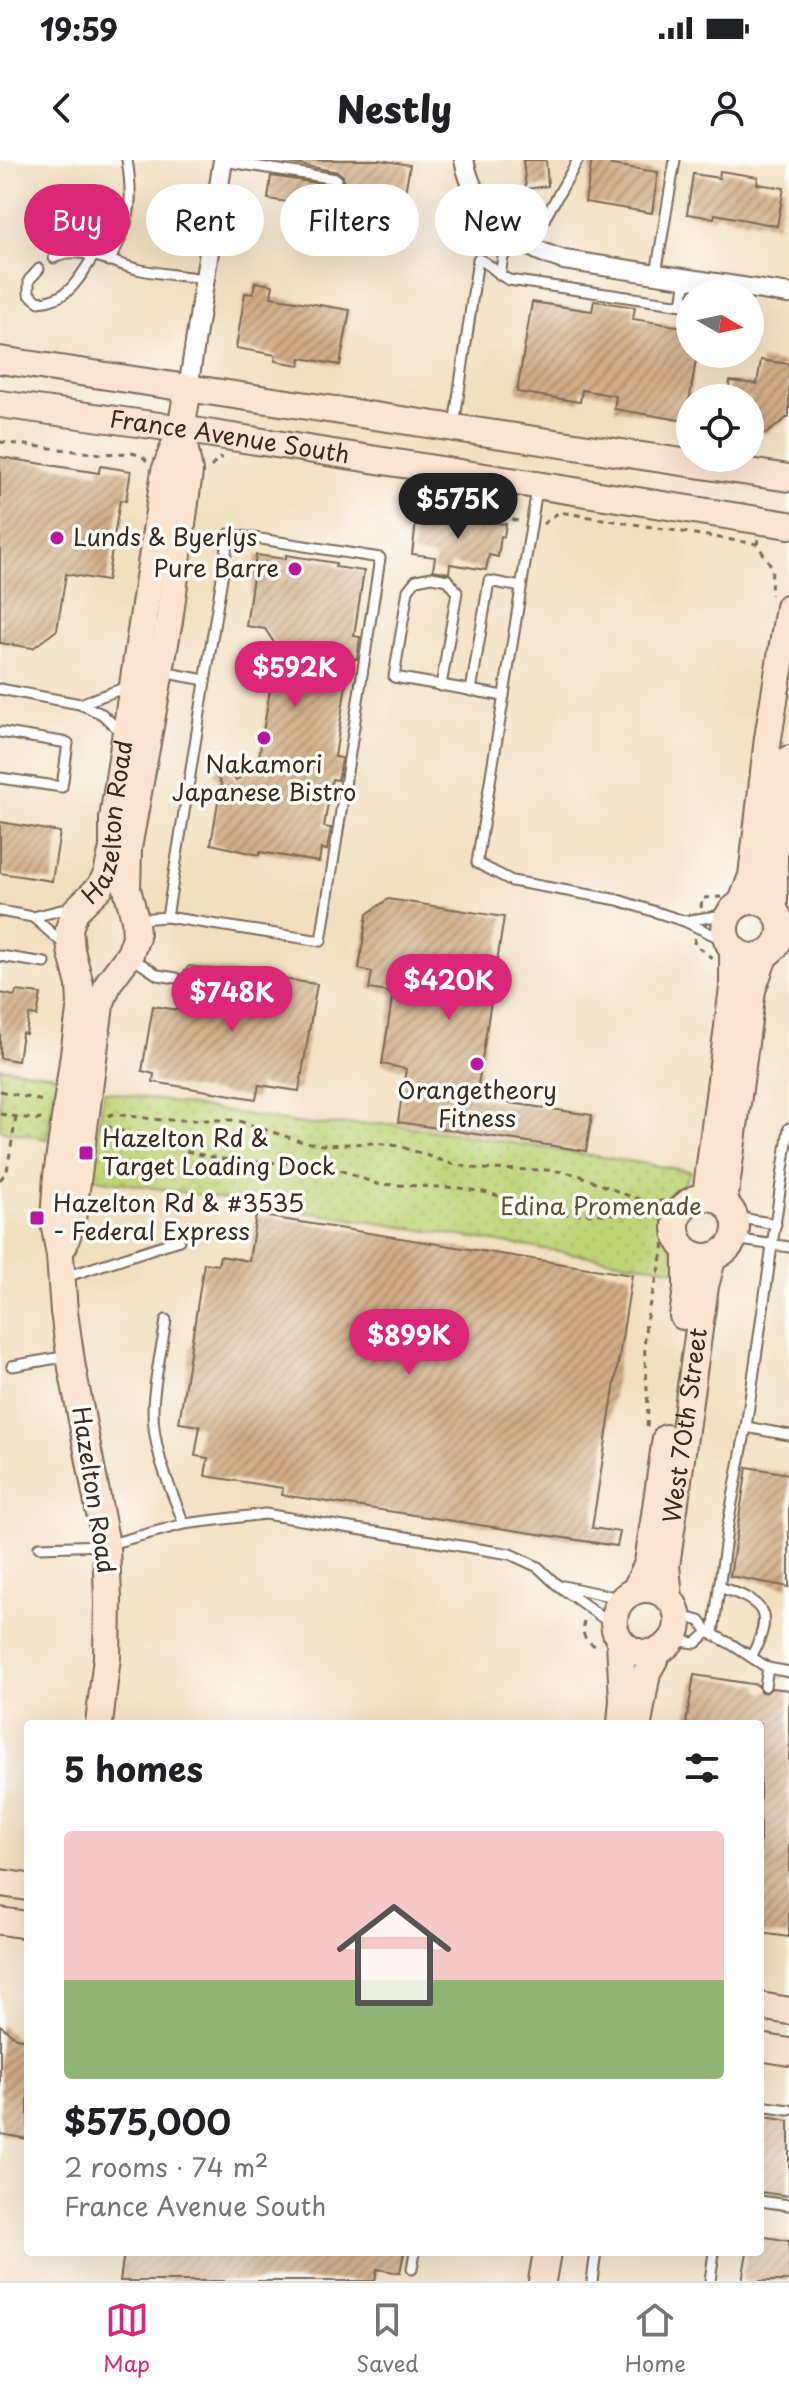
<!DOCTYPE html>
<html lang="en">
<head>
<meta charset="utf-8">
<style>
  body { margin:0; font-family:"Playpen Sans",sans-serif; background:#f6f6f6; color:#202124; height:100vh; display:flex; flex-direction:column; font-size:30px; white-space:nowrap }
  * { box-sizing:border-box; margin:0 }
  p { font-size:26px; color:#757577 }
  .icon { flex:none; width:44px; height:44px; fill:none; stroke:currentColor; stroke-width:2; stroke-linecap:round; stroke-linejoin:round }
  .map { position:relative; flex:1; overflow:hidden }
  .sheet { position:absolute; left:24px; top:1560px; width:740px; height:536px; display:flex; flex-direction:column; background:#fff; border-radius:8px; box-shadow:0 8px 32px #0002 }
  .sheet>* { flex:none }
  .guide { position:absolute; left:24px; top:24px; width:742px; height:72px; display:flex; gap:16px }
  .needle { width:52px; rotate:99deg }
  .buttons { position:absolute; left:676px; top:120px; display:grid; gap:16px }
  .buttons a { display:grid; place-items:center; width:88px; height:88px; border-radius:50%; background:#fff; box-shadow:0 8px 32px #0002; font-size:40px }
  .price { position:absolute; translate:-50% -68px; padding:0 18px; border-radius:28px; background:#db2777; color:#fff; font-size:26px; line-height:52px; filter:drop-shadow(0 2px 4px #0008) }
  .price::after { content:''; position:absolute; left:50%; top:48px; width:24px; height:18px; margin-left:-12px; background:inherit; clip-path:polygon(0 0,100% 0,50% 100%) }
  .price.current { background:#222; color:#fff }
  ul { padding:0; list-style:none }
  li { display:grid; align-content:center; gap:16px; height:424px; padding:0 40px }
  li+li { border-top:2px solid #e0e0e0 }
  li span { display:grid; place-items:center; height:248px; border-radius:8px; color:#555 }
  li>.icon { margin-inline-start:auto }
  span .icon { width:144px; height:144px; fill:#fffc; stroke-width:1 }
  li b { font-size:34px }
  h2 { display:flex; justify-content:space-between; align-items:center; height:96px; padding:0 40px; font-size:34px }
  .tag { padding:0 28px; border-radius:36px; background:#fff; box-shadow:0 8px 32px #0002; font-size:28px; line-height:72px }
  .tag.current { background:#db2777; color:#fff }
  .status { display:flex; justify-content:space-between; align-items:center; height:56px; padding:0 40px; background:#fff; direction:ltr }
  .status svg { height:22px; fill:currentColor }
  header { display:flex; justify-content:space-between; align-items:center; height:104px; padding:0 40px; background:#fff; font-size:36px; font-weight:800 }
  .tabs { display:flex; justify-content:space-around; align-items:center; height:112px; border-top:2px solid #e0e0e0; background:#fff; font-size:22px; color:#757577 }
  .tabs a { display:grid; justify-items:center; gap:4px }
  .tabs .current { color:#db2777 }
  .map>svg:first-child { display:block }
  .park { fill:url(#park-dots); stroke:#7d7e4a; stroke-width:2 }
  .building { fill:url(#building-hatch) }
  .lines { fill:none; stroke-linecap:round; stroke-linejoin:round }
  .lane-casing { stroke:#7b6957; stroke-width:13 }
  .street-casing { stroke:#7b6957; stroke-width:22 }
  .secondary-casing { stroke:#7b6957; stroke-width:30 }
  .path { stroke:#7b6957; stroke-width:3; stroke-dasharray:6 6; stroke-linecap:butt }
  .lane { stroke:#fff; stroke-width:9 }
  .street { stroke:#fff; stroke-width:18 }
  .secondary { stroke:#fde4d1; stroke-width:26 }
  .poi-dot { fill:#b5179e; stroke:#fdfcf7; stroke-width:3 }
  .labels { text-anchor:middle; stroke-width:7; stroke-linejoin:round; paint-order:stroke }
  .street-label { font-size:24px; fill:#3b2a1e; stroke:#fdfcf7 }
  .poi-label { font-size:24px; fill:#3b2a1e; stroke:#fdfcf7; text-anchor:start }
  .park-label { font-size:24px; fill:#5c5434; stroke:#fdfcf7 }
</style>
</head>
<body>
<div class="status"><b>19:59</b><svg viewBox="0 0 49 12"><path d="M0 12V9h3v3zM5 12V6h3v6zM10 12V3h3v9zM15 12V0h3v12zM26 1h20v11H26zM47 4h2v5h-2z"/></svg></div>
<header><svg class="icon" aria-label="back" viewBox="0 0 24 24"><path d="M15 5l-7 7 7 7"/></svg>Nestly<svg class="icon" aria-label="person" viewBox="0 0 24 24"><circle cx="12" cy="8" r="4"/><path d="M4 21q1-7 8-7t8 7"/></svg></header>
<div class="map">
<svg width="789" height="2121" viewBox="0 0 789 2121">
  <defs>
    <pattern id="park-dots" width="8" height="8" patternUnits="userSpaceOnUse" patternTransform="scale(2)"><rect width="8" height="8" fill="#bfd376"/><path d="M2 2h.1M6 6h.1" fill="none" stroke="#a5b566" stroke-width="1.8" stroke-linecap="round"/></pattern>
    <pattern id="building-hatch" width="6" height="6" patternUnits="userSpaceOnUse" patternTransform="scale(2)"><rect width="6" height="6" fill="#d0ac85"/><path d="M-1 1l2-2M0 6l6-6M5 7l2-2" fill="none" stroke="#aa8c6c"/></pattern>
  </defs>
  <rect width="100%" height="100%" fill="#fdfcf7"/>
  <filter id="ink" filterUnits="userSpaceOnUse"><feTurbulence type="fractalNoise" baseFrequency=".0125" numOctaves="2"/><feDisplacementMap in="SourceGraphic" scale="16" xChannelSelector="R" yChannelSelector="G"/><feConvolveMatrix kernelMatrix="1 2 1 2 8 2 1 2 1" color-interpolation-filters="sRGB"/></filter>
  <filter id="wash" filterUnits="userSpaceOnUse"><feTurbulence type="fractalNoise" baseFrequency=".006" numOctaves="4" result="noise"/><feDisplacementMap in="SourceGraphic" scale="32" xChannelSelector="R" yChannelSelector="G"/><feGaussianBlur stdDeviation="1.8" result="paint"/><feColorMatrix in="noise" values="0 0 0 0 0 0 0 0 0 0 0 0 0 0 0 0 0 1.4 0 .05"/><feComposite in="paint" operator="in"/></filter>
  <g filter="url(#wash)">
    <rect width="100%" height="100%" fill="#f2dfc0"/>
    <g class="park">
      <path d="M0,907L57,915L47,979L0,970Z"/>
      <path d="M104,931L309,965L391,964L691,1011C667,1054 664,1063 678,1110L90,1018Z"/>
    </g>
    <g id="blocks">
      <g class="building">
        <path d="M274,0H380L410,5L400,60L268,39L271,16L335,26L343,21V16L338,12Z"/>
        <path d="M523,0H546L548,26L526,29Z"/>
        <path d="M592,0H611V5L658,12L652,53L585,42Z"/>
        <path d="M720,11L758,17L757,24L784,28L777,66L715,54L714,58L687,54L693,14L719,18Z"/>
        <path d="M255,122L273,125L271,137L350,150L340,205L301,198L300,205L275,201L276,195L236,188L245,133L253,134Z"/>
        <path d="M594,141L635,147L633,159L690,168V194H697L686,261L614,249L616,236L582,230L580,242L517,232L532,142L592,151Z"/>
        <path d="M761,200L789,204V256L766,274L750,272V238H727L730,221L757,224Z"/>
        <path d="M0,297L99,313L100,306L131,311L126,341L120,340L107,421L66,414L57,470L33,488L0,483Z"/>
        <path d="M462,352L489,356L488,362L506,364L504,377L501,376L498,397L489,395L486,410L450,404L449,413L433,410L435,397L412,394L417,355L460,362Z"/>
        <path d="M256,395L286,399V395L336,403L335,407L364,411L354,476L360,477L357,499L350,498L335,597L342,598L338,620L332,619L324,667L331,668L327,690L321,689L319,702L260,692L259,695L211,684L221,623L214,613L226,605L236,621L258,603L277,487L265,469L246,466Z"/>
        <path d="M0,662L60,672L52,721L0,713Z"/>
        <path d="M388,739L504,757L476,938L592,955L586,991L398,962L406,909L382,904L393,833L369,829L372,812L359,809L367,754Z"/>
        <path d="M189,806L317,824L299,931L259,925L256,939L153,922L154,914L142,911L153,846L178,850L184,812Z"/>
        <path d="M16,831L41,834L37,856L29,855L26,874L22,873L18,901L0,898V833L15,836Z"/>
        <path d="M256,1055L632,1115L592,1368L620,1372L617,1386L282,1335L283,1328L205,1316L208,1298L195,1296L200,1266L179,1263L204,1103L218,1105L220,1096L249,1101Z"/>
        <path d="M747,1307L789,1314V1427L730,1416Z"/>
        <path d="M694,1515L758,1525L760,1531L765,1533L772,1528L789,1530V1777L760,1773V1564H686Z"/>
        <path d="M0,1865L16,1878L28,1880V1979L0,1974Z"/>
        <path d="M760,1956L789,1961V2036L760,2032Z"/>
        <path d="M760,2076L789,2081V2121H742L747,2092H760Z"/>
        <path d="M124,2092H404L400,2113L377,2109L375,2121H120Z"/>
      </g>
    </g>
  </g>
  <g filter="url(#ink)">
    <use href="#blocks" fill-opacity="0" stroke="#7b6957" stroke-width="2"/>
    <g class="lines">
      <defs>
        <g id="lane">
          <path d="M223,1L336,19"/>
          <path d="M529,86L578,0"/>
          <path d="M54,98C77,83 116,105 141,110C162,114 184,116 205,119"/>
          <path d="M109,101C131,63 134,43 127,0"/>
          <path d="M39,109L29,120V134L39,142C69,140 78,120 93,97"/>
          <path d="M656,114L675,0"/>
          <path d="M500,115L503,97L519,81"/>
          <path d="M454,266L478,99C491,104 497,114 509,120L682,145L686,118"/>
          <path d="M537,329L477,703L512,721L618,740L684,761L728,782"/>
          <path d="M229,374L380,398L321,781L167,757Z"/>
          <path d="M162,512L205,520"/>
          <path d="M441,526L457,432L448,420L432,417L416,420L408,430L394,517L504,536"/>
          <path d="M0,529L80,544"/>
          <path d="M471,531L489,421L521,427"/>
          <path d="M0,572L68,583L62,627L0,618"/>
          <path d="M122,573L102,554L80,544L121,529L129,523"/>
          <path d="M0,751L33,757"/>
          <path d="M138,759L167,757"/>
          <path d="M685,761L729,754"/>
          <path d="M65,785L33,757L73,747"/>
          <path d="M0,796L45,803"/>
          <path d="M132,798L158,815L176,818"/>
          <path d="M735,1057L776,1064"/>
          <path d="M734,1079L789,1087"/>
          <path d="M65,1117L179,1080"/>
          <path d="M166,1160C162,1189 154,1219 153,1248C152,1289 170,1327 184,1364"/>
          <path d="M12,1206L68,1196"/>
          <path d="M746,1267L789,1275"/>
          <path d="M39,1387L106,1385L184,1364L265,1354L510,1394L538,1407L556,1424L614,1466"/>
          <path d="M563,1426L610,1436L625,1437"/>
          <path d="M719,1427C765,1442 775,1452 751,1497"/>
          <path d="M678,1455L700,1461L708,1472L731,1484L768,1508L789,1512"/>
          <path d="M713,1473L727,1370L746,1267L789,968"/>
          <path d="M673,1480L696,1483L708,1472"/>
          <path d="M765,1526L768,1508"/>
          <path d="M760,1946L789,1950"/>
          <path d="M760,2041L789,2045"/>
          <path d="M412,2109L415,2092"/>
          <path d="M592,2121L596,2092"/>
          <path d="M710,2121L714,2092"/>
        </g>
        <g id="street">
          <path d="M464,0C475,53 513,85 564,100L789,134"/>
          <path d="M188,229L223,0"/>
        </g>
        <g id="secondary">
          <path d="M0,200L789,318"/>
          <path id="s1" d="M0,244L181,269L789,365"/>
          <circle cx="753" cy="769" r="28"/>
          <path d="M742,742L752,716L768,578L789,447"/>
          <path d="M774,750V695L789,599"/>
          <path d="M706,1036L733,828V789"/>
          <circle cx="706" cy="1067" r="30"/>
          <path d="M724,1042L752,830L765,794"/>
          <path d="M64,1085L72,1060L100,845L109,822L130,794L136,777L135,759L127,729L128,688L169,461L189,312L181,269"/>
          <path d="M683,1156L687,1129V1091"/>
          <circle cx="646" cy="1461" r="32"/>
          <path d="M635,1431L648,1403L666,1278"/>
          <path id="s2" d="M669,1438L666,1406L705,1126L713,1096"/>
          <path d="M620,1481L623,1540L621,1564"/>
          <path id="s3" d="M99,1564L107,1497L108,1441L106,1385L72,1208L64,1152L60,1096L54,1061L57,1016L81,844L80,825L71,790L69,769L75,751L100,727L107,714L113,688V659L165,311L181,269L188,229"/>
          <path d="M638,1564L647,1512L659,1491"/>
          <path d="M0,1723L28,1727"/>
          <path d="M0,1761L28,1765"/>
          <path d="M760,1846L789,1851"/>
          <path d="M760,1887L789,1892"/>
          <path d="M542,2121L547,2092"/>
        </g>
      </defs>
      <use href="#lane" class="lane-casing"/>
      <use href="#street" class="street-casing"/>
      <use href="#secondary" class="secondary-casing"/>
      <g class="path">
        <path d="M0,282L101,294L132,293L142,296L147,301"/>
        <path d="M211,307L219,298H223"/>
        <path d="M424,330L443,348L520,361"/>
        <path d="M543,364L559,352L757,384"/>
        <path d="M758,379L757,384L772,407L771,435"/>
        <path d="M701,748L702,738L721,737"/>
        <path d="M695,778L694,784L712,798"/>
        <path d="M0,931L47,942"/>
        <path d="M0,954L37,960L43,958"/>
        <path d="M108,956L113,954L162,960H236L300,981L322,985L376,983L399,986L452,1004L479,1009L550,1010L576,1014L629,1036L648,1041H666"/>
        <path d="M106,966L193,993L233,1001L309,1004L334,1008L377,1024L460,1028L489,1033L534,1048L567,1054H635L676,1060"/>
        <path d="M0,1020L7,1011L16,957"/>
        <path d="M647,1267C650,1236 643,1206 645,1175C646,1146 659,1119 663,1091C667,1055 650,1054 685,1027"/>
        <path d="M584,1461C580,1476 587,1483 600,1488"/>
      </g>
      <use href="#lane" class="lane"/>
      <use href="#street" class="street"/>
      <use href="#secondary" class="secondary"/>
    </g>
  </g>
  <g class="poi-dot">
    <circle cx="57" cy="378" r="8"/>
    <circle cx="295" cy="409" r="8"/>
    <circle cx="264" cy="578" r="8"/>
    <circle cx="477" cy="904" r="8"/>
    <rect x="78" y="985" width="16" height="16" rx="4"/>
    <rect x="29" y="1050" width="16" height="16" rx="4"/>
  </g>
  <g class="labels">
    <g class="street-label">
      <text dy="8" stroke="none"><textPath href="#s1" startOffset="232">France Avenue South</textPath></text>
      <text dy="8" stroke="none"><textPath href="#s3" startOffset="922">Hazelton Road</textPath></text>
      <text dy="8" stroke="none"><textPath href="#s2" startOffset="174">West 70th Street</textPath></text>
      <text transform="translate(93 1330) rotate(81)" y="8">Hazelton Road</text>
    </g>
    <g class="poi-label">
      <text x="73" y="386">Lunds &amp; Byerlys</text>
      <text x="279" y="417" text-anchor="end">Pure Barre</text>
      <text x="264" y="613" text-anchor="middle">Nakamori<tspan x="264" dy="28">Japanese Bistro</tspan></text>
      <text x="477" y="939" text-anchor="middle">Orangetheory<tspan x="477" dy="28">Fitness</tspan></text>
      <text x="102" y="987">Hazelton Rd &amp;<tspan x="102" dy="28">Target Loading Dock</tspan></text>
      <text x="53" y="1052">Hazelton Rd &amp; #3535<tspan x="53" dy="28">- Federal Express</tspan></text>
    </g>
    <g class="park-label">
      <text x="601" y="1055">Edina Promenade</text>
    </g>
  </g>
</svg>
<div class="buttons">
<a><svg class="needle" viewBox="-14 -14 28 28"><path d="M0-13l5 13h-10z" fill="#e53935"/><path d="M0 13l5-13h-10z" fill="#757577"/></svg></a>
<a><svg class="icon" aria-label="locate" viewBox="0 0 24 24"><circle cx="12" cy="12" r="6"/><path d="M12 2v4M12 18v4M2 12h4M18 12h4"/></svg></a>
</div>
<b class="price current" style="left:458px;top:381px">$575K</b>
<b class="price" style="left:295px;top:549px">$592K</b>
<b class="price" style="left:449px;top:862px">$420K</b>
<b class="price" style="left:232px;top:874px">$748K</b>
<b class="price" style="left:409px;top:1217px">$899K</b>
<div class="guide">
<a class="tag current">Buy</a>
<a class="tag">Rent</a>
<a class="tag">Filters</a>
<a class="tag">New</a>
</div>
<section class="sheet">
<h2>5 homes<svg class="icon" aria-label="filters" viewBox="0 0 24 24"><path d="M4 7h16M4 17h16"/><circle cx="9" cy="7" r="2"/><circle cx="15" cy="17" r="2"/></svg></h2>
<ul>
<li><span style="background:linear-gradient(#f6c9c9 60%,#8fb573 0)"><svg class="icon" aria-label="home" viewBox="0 0 24 24"><path d="M3 11l9-7 9 7M6 9v11h12V9"/></svg></span><div><b>$575,000</b><p>2 rooms · 74 m²</p><p>France Avenue South</p></div></li>
</ul>
</section>
</div>
<nav class="tabs">
<a class="current"><svg class="icon" aria-label="map" viewBox="0 0 24 24"><path d="M3 6l6-2 6 2 6-2v14l-6 2-6-2-6 2zM9 4v14M15 6v14"/></svg>Map</a>
<a><svg class="icon" aria-label="saved" viewBox="0 0 24 24"><path d="M7 4h10v16l-5-4-5 4z"/></svg>Saved</a>
<a><svg class="icon" aria-label="home" viewBox="0 0 24 24"><path d="M3 11l9-7 9 7M6 9v11h12V9"/></svg>Home</a>
</nav>
</body>
</html>
